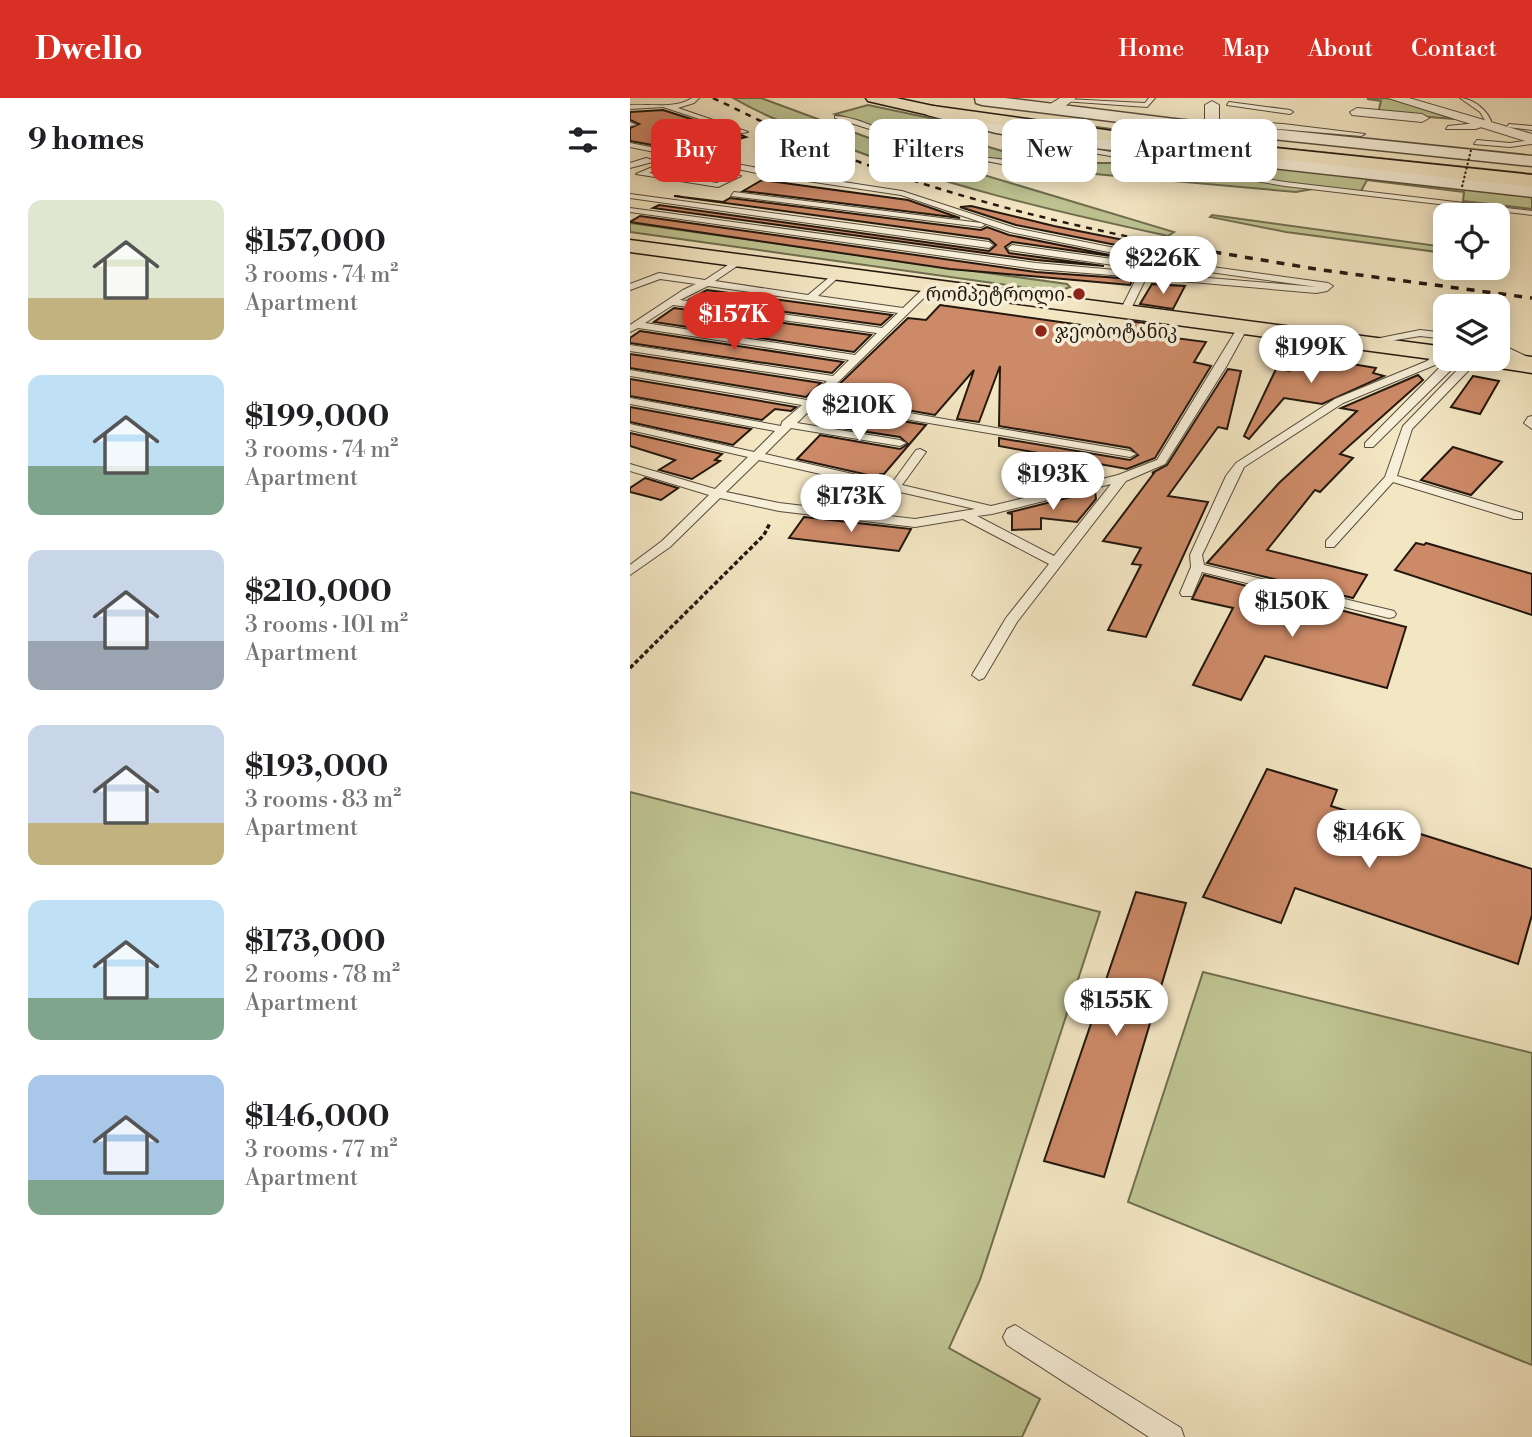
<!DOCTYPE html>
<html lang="en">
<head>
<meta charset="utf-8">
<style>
  body { margin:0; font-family:"Libre Bodoni","Noto Serif Georgian",serif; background:#f2f2f2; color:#202124; height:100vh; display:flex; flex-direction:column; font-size:26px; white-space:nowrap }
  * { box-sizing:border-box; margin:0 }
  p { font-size:23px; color:#757577 }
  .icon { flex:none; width:38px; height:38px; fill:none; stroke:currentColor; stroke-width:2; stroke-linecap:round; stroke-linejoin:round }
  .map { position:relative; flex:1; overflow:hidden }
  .sheet { display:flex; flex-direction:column; background:#fff; width:630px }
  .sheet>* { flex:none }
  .guide { position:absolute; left:21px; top:21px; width:665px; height:63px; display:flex; gap:14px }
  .buttons { position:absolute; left:803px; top:105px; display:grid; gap:14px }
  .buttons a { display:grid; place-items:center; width:77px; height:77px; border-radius:14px; background:#fff; box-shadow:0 4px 18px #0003; font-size:35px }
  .price { position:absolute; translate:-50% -60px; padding:0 16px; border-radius:24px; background:#fff; color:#222; font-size:23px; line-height:46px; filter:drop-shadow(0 2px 4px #0008) }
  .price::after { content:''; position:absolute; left:50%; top:42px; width:21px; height:16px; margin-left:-10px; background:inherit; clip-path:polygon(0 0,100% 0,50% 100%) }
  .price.on { background:#d93025; color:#fff }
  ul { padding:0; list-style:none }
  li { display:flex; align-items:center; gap:21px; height:175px; padding:0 28px }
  li span { display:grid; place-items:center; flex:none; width:196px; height:140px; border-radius:14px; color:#555 }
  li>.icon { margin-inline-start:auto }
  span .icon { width:84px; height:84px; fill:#fffc; stroke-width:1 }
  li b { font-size:30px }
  h2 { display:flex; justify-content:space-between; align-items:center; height:84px; padding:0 28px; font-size:30px }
  .tag { padding:0 24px; border-radius:14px; background:#fff; box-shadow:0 4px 18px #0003; font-size:24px; line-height:63px }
  .tag.on { background:#d93025; color:#fff }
  header { display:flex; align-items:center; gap:42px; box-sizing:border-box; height:98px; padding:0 35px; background:#d93025; color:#fff }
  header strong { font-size:33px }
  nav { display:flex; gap:38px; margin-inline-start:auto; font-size:24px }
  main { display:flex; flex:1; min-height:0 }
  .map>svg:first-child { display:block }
  .green { fill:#bec492; stroke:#706e50; stroke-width:2 }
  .building { fill:#cd8a68; stroke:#23180f; stroke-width:2 }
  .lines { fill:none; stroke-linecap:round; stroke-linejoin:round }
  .service-casing { stroke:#574c3c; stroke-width:2 }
  .minor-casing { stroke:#574c3c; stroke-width:2 }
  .tertiary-casing { stroke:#574c3c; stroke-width:3 }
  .primary-casing { stroke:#23180f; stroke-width:3 }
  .trunk-casing { stroke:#23180f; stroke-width:3 }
  .path { stroke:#23180f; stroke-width:3.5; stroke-dasharray:4.5 2.5; stroke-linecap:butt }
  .service { fill:#f7efd8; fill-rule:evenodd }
  .minor { fill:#f7efd8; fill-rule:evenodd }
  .tertiary { fill:#f7efd8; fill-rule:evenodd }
  .primary { fill:#f3e6c3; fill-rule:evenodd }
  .trunk { fill:#f3e6c3; fill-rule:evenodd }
  .rail-far1 { stroke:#23180f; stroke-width:2.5; stroke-dasharray:6 6; stroke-linecap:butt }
  .rail { stroke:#23180f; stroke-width:3.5; stroke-dasharray:8 8; stroke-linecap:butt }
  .path-bridge { stroke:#23180f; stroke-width:2; stroke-dasharray:2.5 2; stroke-linecap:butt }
  .poi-dot { fill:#8f2418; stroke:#f7efd8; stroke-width:2.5 }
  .labels { text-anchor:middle; stroke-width:7; stroke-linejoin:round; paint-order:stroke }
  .far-poi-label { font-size:19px; fill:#23180f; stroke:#f7efd8; text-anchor:end }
</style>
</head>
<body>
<header>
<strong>Dwello</strong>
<nav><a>Home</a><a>Map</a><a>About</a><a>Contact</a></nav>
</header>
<main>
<section class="sheet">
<h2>9 homes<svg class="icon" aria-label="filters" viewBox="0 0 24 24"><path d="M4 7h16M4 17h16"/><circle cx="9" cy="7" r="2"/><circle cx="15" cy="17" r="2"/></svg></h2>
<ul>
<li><span style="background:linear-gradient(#dfe7d0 70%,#c2b280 0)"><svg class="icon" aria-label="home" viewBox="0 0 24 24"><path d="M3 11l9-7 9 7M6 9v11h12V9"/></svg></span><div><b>$157,000</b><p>3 rooms · 74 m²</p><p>Apartment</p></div></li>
<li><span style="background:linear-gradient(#bfe0f5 65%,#7fa58c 0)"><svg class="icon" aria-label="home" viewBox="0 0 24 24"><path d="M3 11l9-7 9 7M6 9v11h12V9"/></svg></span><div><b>$199,000</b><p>3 rooms · 74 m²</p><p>Apartment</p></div></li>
<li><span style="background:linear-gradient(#c9d6e8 65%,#9aa5b1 0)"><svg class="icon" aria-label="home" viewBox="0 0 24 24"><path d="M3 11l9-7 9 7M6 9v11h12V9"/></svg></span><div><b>$210,000</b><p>3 rooms · 101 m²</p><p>Apartment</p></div></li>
<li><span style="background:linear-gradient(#c9d6e8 70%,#c2b280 0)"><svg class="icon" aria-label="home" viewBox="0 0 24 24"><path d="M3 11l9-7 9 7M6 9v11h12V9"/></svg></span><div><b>$193,000</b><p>3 rooms · 83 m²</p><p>Apartment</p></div></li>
<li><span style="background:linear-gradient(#bfe0f5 70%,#7fa58c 0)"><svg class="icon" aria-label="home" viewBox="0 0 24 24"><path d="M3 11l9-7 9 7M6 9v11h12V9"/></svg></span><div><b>$173,000</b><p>2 rooms · 78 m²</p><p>Apartment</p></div></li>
<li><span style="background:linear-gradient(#a9c7e8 75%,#7fa58c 0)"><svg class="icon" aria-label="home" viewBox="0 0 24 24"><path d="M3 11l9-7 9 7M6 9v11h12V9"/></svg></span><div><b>$146,000</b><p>3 rooms · 77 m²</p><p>Apartment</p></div></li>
</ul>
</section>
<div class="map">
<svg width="902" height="1339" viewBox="0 0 902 1339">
  <rect width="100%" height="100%" fill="#f3e6c3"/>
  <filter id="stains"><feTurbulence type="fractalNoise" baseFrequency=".00286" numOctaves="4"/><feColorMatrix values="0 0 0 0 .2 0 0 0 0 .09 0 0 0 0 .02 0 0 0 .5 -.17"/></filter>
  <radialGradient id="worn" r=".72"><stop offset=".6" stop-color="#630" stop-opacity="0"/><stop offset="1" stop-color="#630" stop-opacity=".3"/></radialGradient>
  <g class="green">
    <path d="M103,0H131L277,54L544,134L538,138C423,113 310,87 200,43C167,30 134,18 103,0Z"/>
    <path d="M760,0L824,21L748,15L751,3L737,1Z"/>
    <path d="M238,7L309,22L296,27L312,35L372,53L440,65H512L545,71L548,68L459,50L902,96V111L833,103L834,94L737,82L730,95L688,90L666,94L397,70L340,60L205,16Z"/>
    <path d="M421,23L519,36L902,76V79L520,39Z"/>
    <path d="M582,117L815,149V155L656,134L580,119Z"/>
    <path d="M0,125L437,186L440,189L427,194L0,134Z"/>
    <path d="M0,694L470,814L350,1182L319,1250L410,1301L392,1339H0Z"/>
    <path d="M573,874L902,955V1267L498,1104Z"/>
  </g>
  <g class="building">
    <path d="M33,12L111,37L116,39L61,54L0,43V30L9,26L0,22V14Z"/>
    <path d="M132,82L278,102L330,120L113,93Z"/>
    <path d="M44,98L93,104L100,100L351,132L357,129L379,137L495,160L382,144L375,149L379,155L474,168L406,162L23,110L29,107L359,153L366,147L359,141Z"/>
    <path d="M341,108L424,128L558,155L549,162L518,157L501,150L386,127L330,109Z"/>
    <path d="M10,118L406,174L503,181L500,187L320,171L0,124Z"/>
    <path d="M522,186L555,188L543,211L510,206Z"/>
    <path d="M77,192L262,217L251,227L60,201Z"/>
    <path d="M310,207L494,233L500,223L534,228L529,238L576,244L564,264L581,268L525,360L497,371L369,348V340L500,362L508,357L500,350L369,328L370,268L349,324L327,321L344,272L305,317L197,298L278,220L296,222Z"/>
    <path d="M44,210L241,237L224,254L24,224Z"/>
    <path d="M10,233L213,264L202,275L0,245V240Z"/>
    <path d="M0,256L191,285L176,299L0,270Z"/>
    <path d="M674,258L746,270L743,275L754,278L692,306L654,300L619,341L614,338L646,271L660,273Z"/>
    <path d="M598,271L611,273L597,331L588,329L538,398L578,404L516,539L478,532L511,467L502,466L511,450L473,443L524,375H522L537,367Z"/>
    <path d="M788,277L793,282L710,356L723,360L690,394L685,392L637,452L737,477L723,500L577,465L649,385L727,313L711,310Z"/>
    <path d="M843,278L869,283L850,316L821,309Z"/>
    <path d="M0,281L166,309L161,313L145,311L132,322L0,298Z"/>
    <path d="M0,309L121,331L103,347L0,324Z"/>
    <path d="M187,309L296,327L254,376H250L247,379L167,361L190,337L270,351L278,346L270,339L199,328L206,321L179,316Z"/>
    <path d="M0,335L92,356L85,362L90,363L62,381L29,372L45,362L0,348Z"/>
    <path d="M823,349L872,364L841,397L791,382Z"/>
    <path d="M15,380L48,390L31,402L0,394V390Z"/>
    <path d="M204,382L239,390L223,411L184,407Z"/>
    <path d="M465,393L466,401L447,424L411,420V431L382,432V416L377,415Z"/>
    <path d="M174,419L281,431L269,453L159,440Z"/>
    <path d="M786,445L794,447L796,445L902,476V517L765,472Z"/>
    <path d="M574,477L776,529L757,590L635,558L611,602L563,587L603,510L562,501Z"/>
    <path d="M637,671L707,692L701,708L902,771V817L888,866L665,790L651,825L573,799Z"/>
    <path d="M506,794L556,805L474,1079L414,1063Z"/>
  </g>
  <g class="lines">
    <defs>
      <g id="service">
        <path d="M62,0H69L64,5L48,10L118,34L112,35L33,9L0,11V7C20,6 46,11 62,0Z"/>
        <path d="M519,0H525L517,9L433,3L436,1L515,5Z"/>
        <path d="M830,0C845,1 859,14 862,26L845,31H816L818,28L856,24L850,14Z"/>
        <path d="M599,4L660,12L663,14L660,16L597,7Z"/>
        <path d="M205,18C222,18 244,29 261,35C323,55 392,75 455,53L443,45L446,41L464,51L655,84L902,113V117L655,88L463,55L432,65L377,67L315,55L205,20Z"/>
        <path d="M582,22L653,26L735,36L731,38L580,25Z"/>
        <path d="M0,24L6,27L0,28Z"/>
        <path d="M879,26L902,28V32L877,29Z"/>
        <path d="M847,42L880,45L902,42V46L880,49L844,46Z"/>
        <path d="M0,45L148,74L272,93L385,130L500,153L517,160L698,185L703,188L697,193L686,195L516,180L500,213L495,216L490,213L507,179L406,171L0,114V110L406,165L509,174L516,167L520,170L518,175L687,189L515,165L498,158L380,134L271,97L137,77L0,49Z"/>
        <path d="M16,60L26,63L0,70V65Z"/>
        <path d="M37,63L59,68L55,70L38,67L19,75L87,85L99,79L87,77V73L111,78L88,89L6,76Z"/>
        <path d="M104,94L351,125L355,127L351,129L101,98Z"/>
        <path d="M0,96L359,144L363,147L359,150L0,100Z"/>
        <path d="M382,147L504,164L508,167L504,170L379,152L378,150Z"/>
        <path d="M110,159L114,162L113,164L85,183L178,197L208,172L212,175L211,177L188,198L273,210L298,186L306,188L192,300L500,353L506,356L500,359L186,306L167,325L270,342L276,345L270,348L161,330L135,356L262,385L286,352L290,351L296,354L272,387L361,408L488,377L527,362L608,229L613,226L618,229L596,269L535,366L496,383L387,524L354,580L349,582L342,577L376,520L419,466L333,421L285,429L149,413L90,400L40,449L0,477V467L32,443L79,397L0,373V366L85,391L118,359L0,332V326L124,354L145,333L0,306V300L151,328L152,324L172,307L0,278V272L177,302L197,283L0,253V247L203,278L219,262L8,230L0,234V227L53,192L66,186L30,181L0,192V186L29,175L75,182ZM78,188L268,215L252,230L50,202ZM43,207L247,235L225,257L15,225ZM129,362L345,411L285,421L149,405L96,394ZM481,386L424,458L347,418L362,416Z"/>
        <path d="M790,232L816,235V241L790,238L735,247L730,244Z"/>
        <path d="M868,245L902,261V268L868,252Z"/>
        <path d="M809,253H816V258L805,267L713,305L614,369L572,457L574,467L764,513L766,516L764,519L759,520L572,474L562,498H552L550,495L561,469L560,457L596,378L606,365L705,301L797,263Z"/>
        <path d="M818,261H828L823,270L743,349H735V345Z"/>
        <path d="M835,261H845L839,272L782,331L767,378L892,415V421H884L763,384L704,449H696V443L755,379L773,328L831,268Z"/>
        <path d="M902,318V331L894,325L898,319Z"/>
        <path d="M385,1227L551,1330L554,1339H519L377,1247L373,1239L377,1231Z"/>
      </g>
      <g id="minor">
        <path d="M430,0H446L427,14H417V8Z"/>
        <path d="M758,0H779L902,36V45Z"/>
        <path d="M582,3L589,7V30L582,34L575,30V7Z"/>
        <path d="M727,10L792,16L799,20L792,24L722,17L720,14Z"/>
      </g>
      <g id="tertiary">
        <path d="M345,0H375L545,21L902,58V68L545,31L352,7L346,5Z"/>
        <path d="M303,8L367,25L446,38L902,87V99L446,48L366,35L297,17L295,13Z"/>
      </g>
      <g id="primary">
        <path d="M0,142L816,249V261H825L816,263L0,154Z"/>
        <path d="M868,255L902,259V275L844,266L841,261H868Z"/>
      </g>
      <path id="trunk" d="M236,0H266L303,8L482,33L902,77V89L482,43L303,18L238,3Z"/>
    </defs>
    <use href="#service" class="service-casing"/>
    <use href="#minor" class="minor-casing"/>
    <use href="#tertiary" class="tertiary-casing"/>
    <use href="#primary" class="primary-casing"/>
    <use href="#trunk" class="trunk-casing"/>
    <path class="path" d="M0,570L134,437L140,425"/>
    <use href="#service" class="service"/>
    <use href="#minor" class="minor"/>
    <use href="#tertiary" class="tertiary"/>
    <use href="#primary" class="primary"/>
    <use href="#trunk" class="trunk"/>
    <path class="rail-far1" d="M83,0C115,15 147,32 180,45C298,93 421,124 545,148"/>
    <path class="rail" d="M536,146L692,172L902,200"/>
    <path class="path-bridge" d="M832,89L841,52"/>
  </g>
  <g class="poi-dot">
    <circle cx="449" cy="196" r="7"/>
    <circle cx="411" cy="233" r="7"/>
  </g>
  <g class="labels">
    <g class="far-poi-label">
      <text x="435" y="203">რომპეტროლი</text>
      <text x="425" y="240" text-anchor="start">ჯეობოტანიკ</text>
    </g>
  </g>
  <rect width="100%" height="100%" filter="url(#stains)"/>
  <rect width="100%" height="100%" fill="url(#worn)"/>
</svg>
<div class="buttons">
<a><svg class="icon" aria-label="locate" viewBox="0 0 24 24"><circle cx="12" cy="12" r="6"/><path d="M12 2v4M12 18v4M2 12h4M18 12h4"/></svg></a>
<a><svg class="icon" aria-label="layers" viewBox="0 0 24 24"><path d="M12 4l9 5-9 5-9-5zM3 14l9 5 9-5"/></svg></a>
</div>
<b class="price" style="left:533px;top:198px">$226K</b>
<b class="price on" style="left:104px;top:254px">$157K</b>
<b class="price" style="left:681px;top:287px">$199K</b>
<b class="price" style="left:229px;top:345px">$210K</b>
<b class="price" style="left:423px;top:414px">$193K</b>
<b class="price" style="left:221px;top:436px">$173K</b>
<b class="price" style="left:662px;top:541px">$150K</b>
<b class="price" style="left:739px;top:772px">$146K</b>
<b class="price" style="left:486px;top:940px">$155K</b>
<div class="guide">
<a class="tag on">Buy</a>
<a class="tag">Rent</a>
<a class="tag">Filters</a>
<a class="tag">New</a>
<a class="tag">Apartment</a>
</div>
</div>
</main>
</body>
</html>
